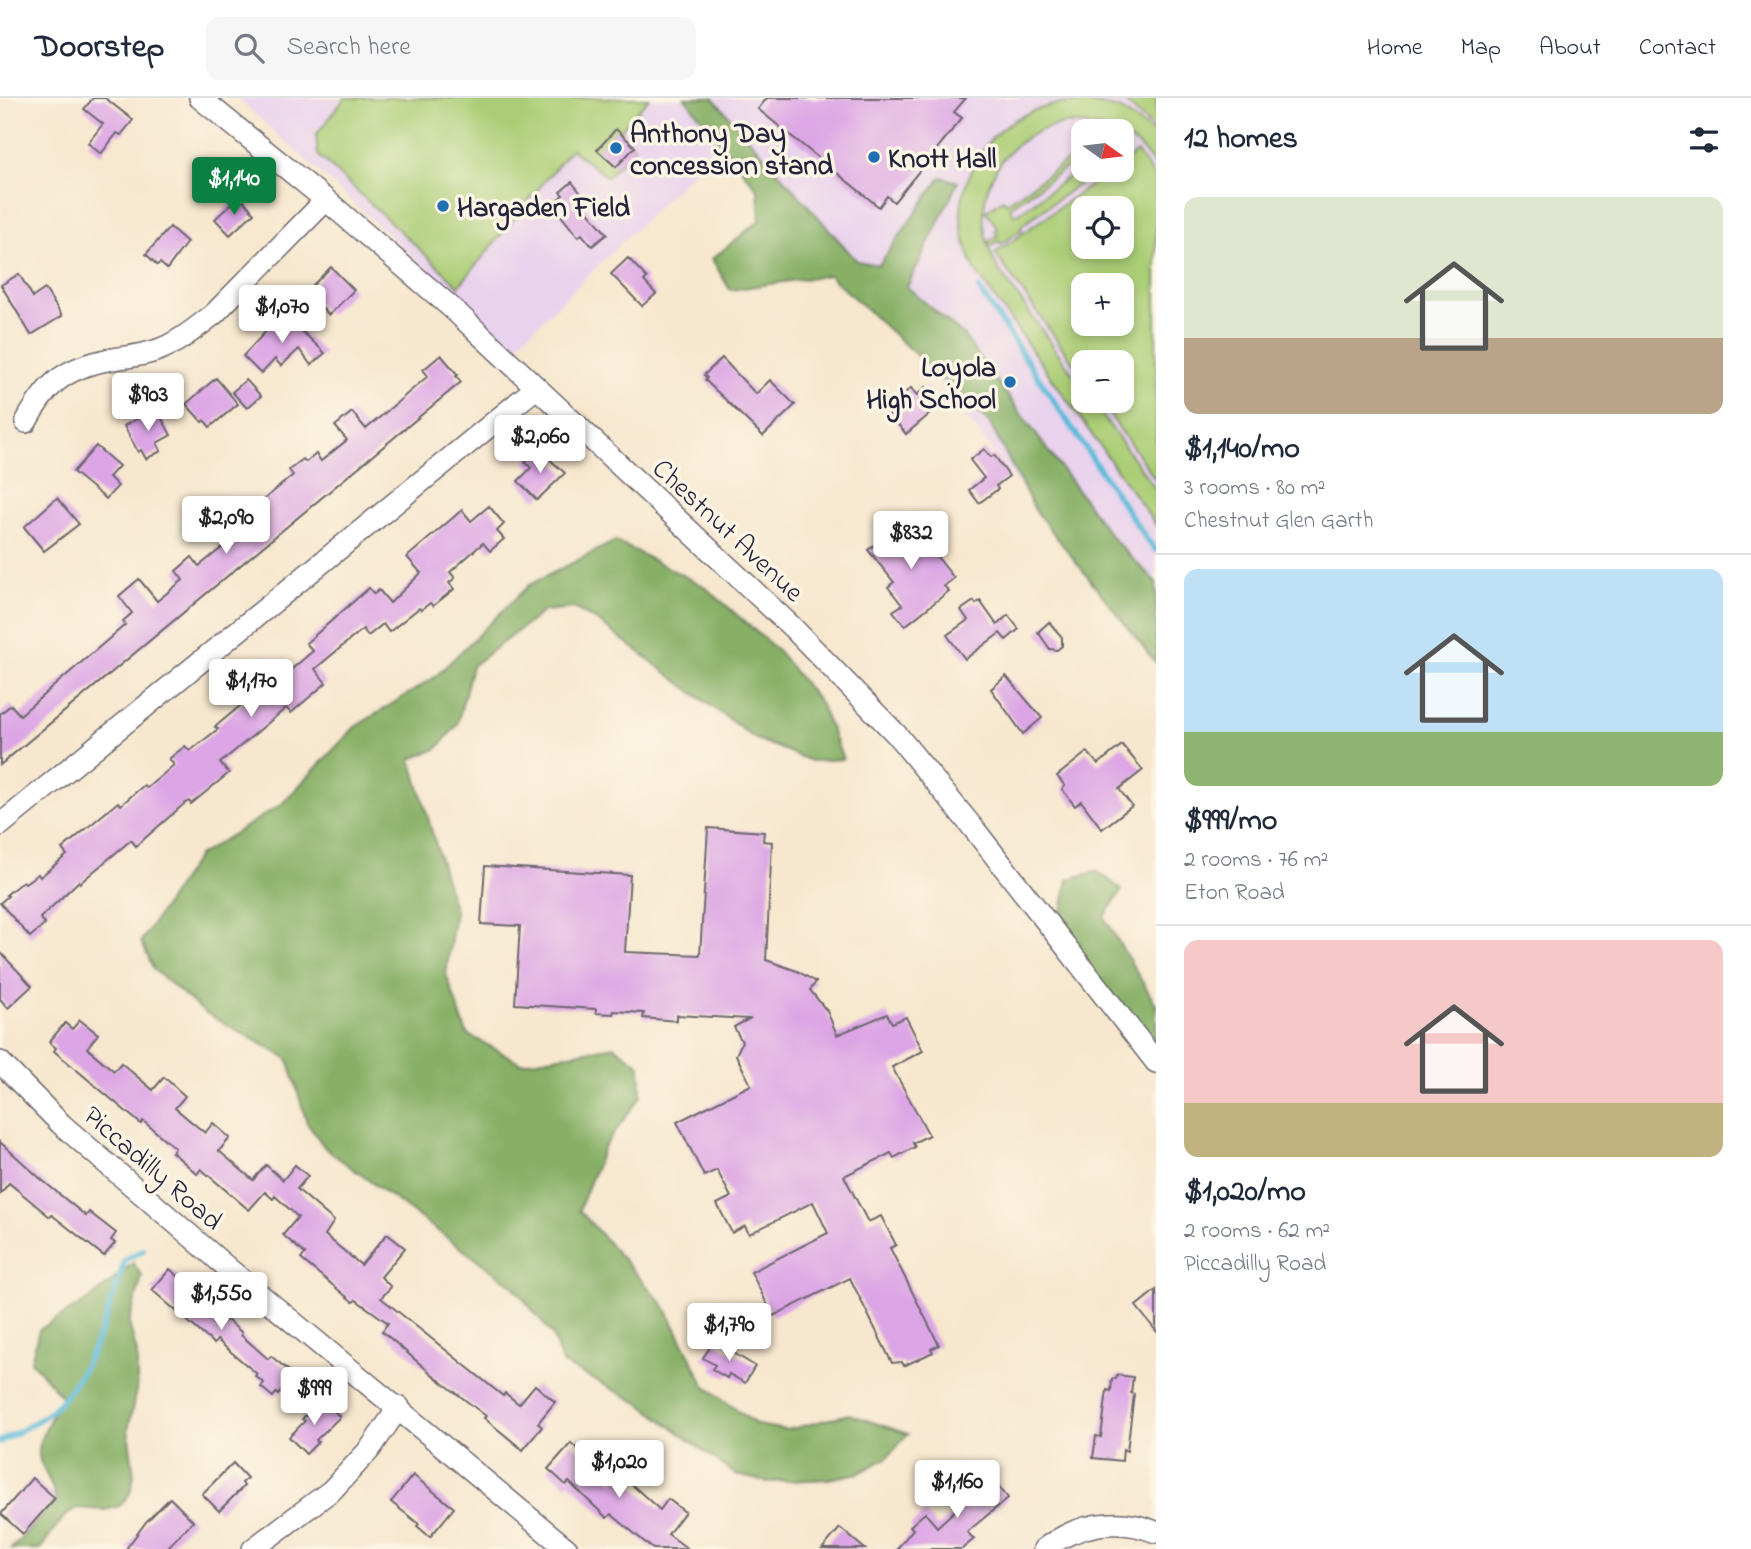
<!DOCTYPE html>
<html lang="en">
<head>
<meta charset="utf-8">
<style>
  body { margin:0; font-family:"Indie Flower",sans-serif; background:#f6f6f7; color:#1f2937; height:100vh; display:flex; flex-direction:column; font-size:26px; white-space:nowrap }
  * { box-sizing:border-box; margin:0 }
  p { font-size:23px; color:#747a83 }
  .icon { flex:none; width:38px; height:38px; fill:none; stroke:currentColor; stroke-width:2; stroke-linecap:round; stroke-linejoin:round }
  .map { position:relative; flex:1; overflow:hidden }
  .panel { display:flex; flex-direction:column; background:#fff; width:595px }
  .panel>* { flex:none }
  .needle { width:46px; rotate:104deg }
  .fabs { position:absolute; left:1071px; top:21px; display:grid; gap:14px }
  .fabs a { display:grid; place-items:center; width:63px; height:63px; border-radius:14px; background:#fff; box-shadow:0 4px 10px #0003; font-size:35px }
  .price { position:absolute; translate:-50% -60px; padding:0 16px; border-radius:7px; background:#fff; color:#222; font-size:23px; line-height:46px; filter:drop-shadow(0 2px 4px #0008) }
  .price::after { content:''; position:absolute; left:50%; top:42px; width:21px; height:16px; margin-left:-10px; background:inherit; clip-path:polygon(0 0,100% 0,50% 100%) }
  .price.selected { background:#0b8043; color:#fff }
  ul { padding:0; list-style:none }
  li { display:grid; align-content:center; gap:14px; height:371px; padding:0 28px }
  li+li { border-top:2px solid #e0e1e3 }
  li span { display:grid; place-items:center; height:217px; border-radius:14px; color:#555 }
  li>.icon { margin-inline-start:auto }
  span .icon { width:126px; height:126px; fill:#fffc; stroke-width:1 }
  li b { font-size:30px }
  h2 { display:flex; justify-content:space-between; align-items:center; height:84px; padding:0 28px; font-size:30px }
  header { display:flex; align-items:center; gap:42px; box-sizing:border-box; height:98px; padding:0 35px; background:#fff; border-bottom:2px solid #e0e1e3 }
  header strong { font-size:33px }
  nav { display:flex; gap:38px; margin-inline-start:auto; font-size:24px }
  .search { width:490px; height:63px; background:#f6f6f7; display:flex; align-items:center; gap:18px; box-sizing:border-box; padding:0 24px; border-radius:14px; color:#747a83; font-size:26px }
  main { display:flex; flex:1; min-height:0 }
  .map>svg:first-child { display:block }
  .built { fill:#e9d2ed; fill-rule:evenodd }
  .green { fill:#aacd75; stroke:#667858; stroke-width:2; fill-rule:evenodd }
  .forest { fill:#87b066; stroke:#546950; stroke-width:2 }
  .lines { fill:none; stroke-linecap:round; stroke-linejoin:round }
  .stream { stroke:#5abad9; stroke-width:6 }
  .building { fill:#dca5e5 }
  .minor-casing { stroke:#6d676e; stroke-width:24 }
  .minor { stroke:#fff; stroke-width:21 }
  .poi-dot { fill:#1f6fb2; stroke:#fcf5e5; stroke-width:2.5 }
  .labels { text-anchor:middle; stroke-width:7; stroke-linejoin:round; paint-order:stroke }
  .poi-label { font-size:28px; font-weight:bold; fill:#22223b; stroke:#fcf5e5; text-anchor:start }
  .street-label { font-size:28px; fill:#22223b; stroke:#fcf5e5 }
</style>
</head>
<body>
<header>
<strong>Doorstep</strong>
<div class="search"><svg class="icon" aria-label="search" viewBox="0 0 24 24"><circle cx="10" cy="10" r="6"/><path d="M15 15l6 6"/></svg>Search here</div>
<nav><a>Home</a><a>Map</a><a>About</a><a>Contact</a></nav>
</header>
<main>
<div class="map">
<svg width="1156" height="1451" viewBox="0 0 1156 1451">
  <rect width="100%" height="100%" fill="#fcf5e5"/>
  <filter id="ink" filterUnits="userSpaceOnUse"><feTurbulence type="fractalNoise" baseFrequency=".0143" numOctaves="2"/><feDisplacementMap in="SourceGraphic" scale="14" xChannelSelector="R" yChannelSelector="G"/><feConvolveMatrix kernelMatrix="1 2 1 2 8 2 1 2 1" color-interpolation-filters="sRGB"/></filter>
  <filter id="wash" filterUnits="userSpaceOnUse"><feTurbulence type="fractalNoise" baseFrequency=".00686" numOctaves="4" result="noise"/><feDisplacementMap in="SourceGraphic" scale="28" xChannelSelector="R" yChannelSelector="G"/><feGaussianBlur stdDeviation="1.57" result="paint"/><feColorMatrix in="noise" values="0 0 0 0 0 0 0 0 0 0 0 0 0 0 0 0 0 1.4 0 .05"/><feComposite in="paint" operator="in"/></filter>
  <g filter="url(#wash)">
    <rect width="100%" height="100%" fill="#f7e7ce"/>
    <path class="built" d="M237,0H1156V559L737,31L514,250ZM1083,33H1122V72H1083ZM1083,110H1122V149H1083ZM1083,187H1122V226H1083ZM1083,264H1122V303H1083Z"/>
    <g class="green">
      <path d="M345,0H649L619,34L635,49L607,79L571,51L459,188L318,57L316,37Z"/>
      <path d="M1121,0H1156V33Z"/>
      <path d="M1083,4L1120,11L1156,36V69L1139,48L1122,37V33C1102,33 1085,23 1063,26C993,38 963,112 999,172L1083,290V303H1092L1156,392V427L975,172C968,155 962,139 961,121C959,91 977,54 998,34C1011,22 1030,13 1046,9C1057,5 1071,5 1083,4Z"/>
      <path d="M1083,52V58L1010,109L1015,118L1083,68V72H1098L1021,128L1022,131L1001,146L998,143L991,148L988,144L998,137L995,133L998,131L986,113L1003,101L1007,105Z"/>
      <path d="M1137,54L1156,81V382L1100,303H1122V264H1083V279L995,155L1112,72H1122V65ZM1083,110H1122V149H1083ZM1083,187H1122V226H1083Z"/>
    </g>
    <g class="forest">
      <path d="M685,0H713L857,163L879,167L941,79L958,84L907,189L963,237L1114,442L1156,484V565L1035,412L989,324L829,177L730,192L712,161L760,122L758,92Z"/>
      <path d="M615,443L704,488L778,553L820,605L843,661L811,663L754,640L600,525L574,510L544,513L472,568L457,627L437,651L411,661L455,813L446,876L467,936L521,965L614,948L640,967L641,998L604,1049L579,1112L664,1207L705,1288L757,1327L787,1332L849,1316L908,1336L887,1360L859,1375L828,1381L768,1384L736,1377L641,1306L562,1265L552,1236L513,1188L326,1051L307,1025L288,961L204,914L154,872L141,843L198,758L282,706L355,629L435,579L529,487Z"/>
      <path d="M1097,773L1122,792L1104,819L1156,907V951L1059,829L1068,781Z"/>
      <path d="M133,1165L142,1178L129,1225L137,1256V1287L128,1332L134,1378L130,1395L120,1408L106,1412L76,1410L64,1419L40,1451H11L56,1403C54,1387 45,1377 40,1362C34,1343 54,1316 62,1299L31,1263L39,1232L94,1198Z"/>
    </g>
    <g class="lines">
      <g class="stream">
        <path d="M979,191L1147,442L1156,452"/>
        <path d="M0,1344C16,1334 37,1325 51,1313C88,1281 111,1208 125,1162L143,1152"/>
      </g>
    </g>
    <g id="blocks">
      <g class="building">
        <path d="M93,0H105L133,22L121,37L117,35L101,56L88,45L103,26L84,11Z"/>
        <path d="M767,0H966L954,14L962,20L894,104L887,98L879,109L758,11Z"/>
        <path d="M616,31L635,49L616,69L597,52Z"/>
        <path d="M572,84L583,98L578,102L607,136L592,148L582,136L578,139L552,106L563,97L560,94Z"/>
        <path d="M243,102L254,115L230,137L215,121L232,105L236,108Z"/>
        <path d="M170,129L187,144L167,171L160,165L157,167L146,156Z"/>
        <path d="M628,160L647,180L644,183L656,196L642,208L611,176Z"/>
        <path d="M331,169L354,192L329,217L306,194Z"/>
        <path d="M19,176L33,199L45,191L62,218L31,237L1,187Z"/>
        <path d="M283,215L325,255L311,267L299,251L281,268L275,261L261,276L243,258Z"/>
        <path d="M441,257L458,277L456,278L461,284L0,667V616L11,607L20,617L125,527L123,523L132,515L119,498L139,481L157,503L183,482L176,473L192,459L199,468L224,448L217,439L233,425L241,435L269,412L262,403L293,377L289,372L303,361L306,364L316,356L321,363L347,342L335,328L352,314L366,331L428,278L423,272Z"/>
        <path d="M722,260L756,296L770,282L795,307L763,338L705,282L707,280L704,277Z"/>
        <path d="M216,280L238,306L210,329L204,322L202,324L186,306Z"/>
        <path d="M246,282L261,298L247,310L232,294Z"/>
        <path d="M926,289L938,303L928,312L931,315L906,336L885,311L911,290L917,297Z"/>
        <path d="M156,310L171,337L157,345L161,353L146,361L141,352L138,354L124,328Z"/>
        <path d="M96,348L119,368L109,379L118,388L106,401L73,374Z"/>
        <path d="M538,351L565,375L537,402L518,383L531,370L525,364Z"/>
        <path d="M984,351L991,359L994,357L1009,378L996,388L998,391L979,405L969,392L984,380L970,362Z"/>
        <path d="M57,400L79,426L44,453L24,429Z"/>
        <path d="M489,408L504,426L497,433L504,441L490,453L483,445L450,474L455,480L449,485L454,491L433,508L430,505L421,512L419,510L389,534L383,526L368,538L363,531L315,571L326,585L291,615L286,610L220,665L229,675L191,706L189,703L184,706L136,748L131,742L80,785L79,783L40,820L45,826L30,839L0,805L8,798L6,797L23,783L25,785L38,776L40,779L67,757L62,751L118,704L121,707L144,687L147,690L174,667L169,661L185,648L190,653L218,631L215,629L266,586L261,580L279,565L287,575L313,553L306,545L369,490L374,496L379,492L390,505L421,475L407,459L462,412L471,423Z"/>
        <path d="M907,421L954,480L944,488L949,493L905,528L893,513L902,507L888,489L894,484L868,452Z"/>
        <path d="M974,503L976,506L980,503L997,527L1008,517L1019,531L1006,542L1000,535L965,561L947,537L968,522L961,512Z"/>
        <path d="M1049,524L1062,539V548L1057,552L1050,551L1038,534Z"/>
        <path d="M1006,578L1042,620L1023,636L991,591Z"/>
        <path d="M1122,647L1143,672L1119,691L1132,708L1102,731L1081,703L1075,708L1062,691L1065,688L1057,678L1087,654L1098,666Z"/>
        <path d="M708,730L764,734L763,743L772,744L766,862L797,873L816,884L810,892L827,913L837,937L887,916L892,925L906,919L923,953L892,969L929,1037L913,1045L915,1049L894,1060L891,1055L844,1078L868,1124L881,1118L896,1147L890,1150L939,1247L931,1251L933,1254L904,1268L902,1264L892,1265L850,1180L773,1218L751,1174L828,1135L813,1104L749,1136L745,1128L732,1135L717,1106L731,1099L717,1072L704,1078L677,1024L751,987L736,957L742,944L734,929L749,921L677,917V923L643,920L644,915L614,913L613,916L596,915V911L515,906L520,828L481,826L485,768L630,777L625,854L700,857Z"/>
        <path d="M0,854L32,888L8,910L0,901Z"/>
        <path d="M80,922L98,936L87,950L114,973L121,965L153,992L164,979L185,998L175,1010L205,1035L213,1025L230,1040L219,1053L253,1082L266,1067L283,1082L295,1067L308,1078L297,1091L334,1123L325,1137L361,1167L387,1136L405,1150L381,1179L391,1189L381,1200L503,1298L505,1295L519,1306L535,1287L555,1304L538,1325L542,1329L523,1352L484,1320L486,1318L434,1278L382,1233L388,1225L356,1202L353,1204L301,1161L305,1156L283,1137L298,1119L275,1098L273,1101L265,1094L249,1112L201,1071L197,1076L187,1067L172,1054L175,1050L143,1023L141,1026L54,953L56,950L49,944L65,925L72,931Z"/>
        <path d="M0,1044L42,1082L86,1118L89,1114L116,1135L111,1142L115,1145L104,1158L52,1117L50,1119L9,1085L0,1096Z"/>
        <path d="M170,1171L201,1199L198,1201L225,1223L226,1221L242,1235L241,1237L268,1261L271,1258L294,1277L278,1297L276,1295L273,1299L261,1289L264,1285L255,1278L257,1276L217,1242L214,1246L152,1192Z"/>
        <path d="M1156,1192V1233L1136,1208Z"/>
        <path d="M714,1243L755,1268L745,1285L729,1276L727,1280L712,1271L715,1267L703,1260Z"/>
        <path d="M1117,1277L1133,1279L1131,1295L1134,1296L1127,1353L1123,1351L1122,1363L1093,1360L1096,1338L1101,1339L1107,1292L1111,1293L1112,1281H1116Z"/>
        <path d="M325,1303L340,1319L316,1342L318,1344L306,1356L289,1339L305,1323L302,1321L316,1307L319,1310Z"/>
        <path d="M571,1345L614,1383L620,1376L660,1412L668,1401L685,1414L668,1436L688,1451H653L611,1416L607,1420L569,1384L566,1387L548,1371Z"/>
        <path d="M233,1365L247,1380L242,1385L244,1388L219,1413L202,1396Z"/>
        <path d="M989,1376L1008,1400L967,1434L974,1441L962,1451H897L913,1431L910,1428L925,1415L937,1429L972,1397L968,1393Z"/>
        <path d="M413,1377L454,1410L430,1439L417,1428L419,1426L391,1404Z"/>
        <path d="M32,1380L55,1400L23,1436L1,1416Z"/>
        <path d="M170,1400L193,1423L166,1451H126L146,1424Z"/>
        <path d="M840,1430L865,1451H822Z"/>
      </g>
    </g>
  </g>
  <g filter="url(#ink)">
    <use href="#blocks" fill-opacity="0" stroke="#6d676e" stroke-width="2"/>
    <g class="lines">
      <defs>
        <g id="minor">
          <path d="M200,0L326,102L453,211L792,529L897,637L974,731L1156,964"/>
          <path d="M26,324C45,289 61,272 102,263C120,259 137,259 155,253C177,246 196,230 214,216L326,102"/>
          <path d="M0,727L536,290"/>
          <path d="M0,964L61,1026L230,1172L567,1451"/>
          <path d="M253,1451L332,1392L370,1351L399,1309"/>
          <path d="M1044,1451C1077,1426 1117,1418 1156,1434"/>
        </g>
      </defs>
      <use href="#minor" class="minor-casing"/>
      <use href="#minor" class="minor"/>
    </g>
  </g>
  <g class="poi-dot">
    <circle cx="616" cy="50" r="7"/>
    <circle cx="874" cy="59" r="7"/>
    <circle cx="443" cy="108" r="7"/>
    <circle cx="1010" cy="284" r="7"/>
  </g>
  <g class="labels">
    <g class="poi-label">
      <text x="630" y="44">Anthony Day<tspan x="630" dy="32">concession stand</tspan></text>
      <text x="888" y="69">Knott Hall</text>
      <text x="457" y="118">Hargaden Field</text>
      <text x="996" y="278" text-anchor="end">Loyola<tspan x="996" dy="32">High School</tspan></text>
    </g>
    <g class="street-label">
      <text transform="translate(729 431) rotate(43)" y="10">Chestnut Avenue</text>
      <text transform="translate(154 1069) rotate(41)" y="10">Piccadilly Road</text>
    </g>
  </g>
</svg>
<div class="fabs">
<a><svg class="needle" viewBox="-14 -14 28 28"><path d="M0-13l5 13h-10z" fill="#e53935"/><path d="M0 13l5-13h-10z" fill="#747a83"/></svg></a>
<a><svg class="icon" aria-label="locate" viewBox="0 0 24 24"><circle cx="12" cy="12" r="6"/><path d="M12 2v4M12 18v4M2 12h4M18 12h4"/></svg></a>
<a>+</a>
<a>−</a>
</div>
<b class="price selected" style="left:234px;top:119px">$1,140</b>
<b class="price" style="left:282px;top:247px">$1,070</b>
<b class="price" style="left:148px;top:335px">$903</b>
<b class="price" style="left:540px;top:377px">$2,060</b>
<b class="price" style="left:226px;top:458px">$2,090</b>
<b class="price" style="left:911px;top:473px">$832</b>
<b class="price" style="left:251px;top:621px">$1,170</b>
<b class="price" style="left:221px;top:1234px">$1,550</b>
<b class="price" style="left:729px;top:1265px">$1,790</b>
<b class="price" style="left:314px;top:1329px">$999</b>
<b class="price" style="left:619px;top:1402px">$1,020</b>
<b class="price" style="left:957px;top:1422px">$1,160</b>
</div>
<section class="panel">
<h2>12 homes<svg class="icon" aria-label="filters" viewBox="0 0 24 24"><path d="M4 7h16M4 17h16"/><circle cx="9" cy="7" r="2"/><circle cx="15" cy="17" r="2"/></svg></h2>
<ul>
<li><span style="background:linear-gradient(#dfe7d0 65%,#b9a48a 0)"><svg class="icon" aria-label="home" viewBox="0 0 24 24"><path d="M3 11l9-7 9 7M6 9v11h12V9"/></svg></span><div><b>$1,140/mo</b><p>3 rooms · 80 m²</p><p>Chestnut Glen Garth</p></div></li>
<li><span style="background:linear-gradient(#bfe0f5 75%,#8fb573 0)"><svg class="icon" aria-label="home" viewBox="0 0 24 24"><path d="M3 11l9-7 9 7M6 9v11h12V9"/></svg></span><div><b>$999/mo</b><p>2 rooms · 76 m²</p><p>Eton Road</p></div></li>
<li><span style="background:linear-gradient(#f6c9c9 75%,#c2b280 0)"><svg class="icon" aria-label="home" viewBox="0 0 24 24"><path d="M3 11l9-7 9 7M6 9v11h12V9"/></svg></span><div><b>$1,020/mo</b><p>2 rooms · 62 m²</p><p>Piccadilly Road</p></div></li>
</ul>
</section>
</main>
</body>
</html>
